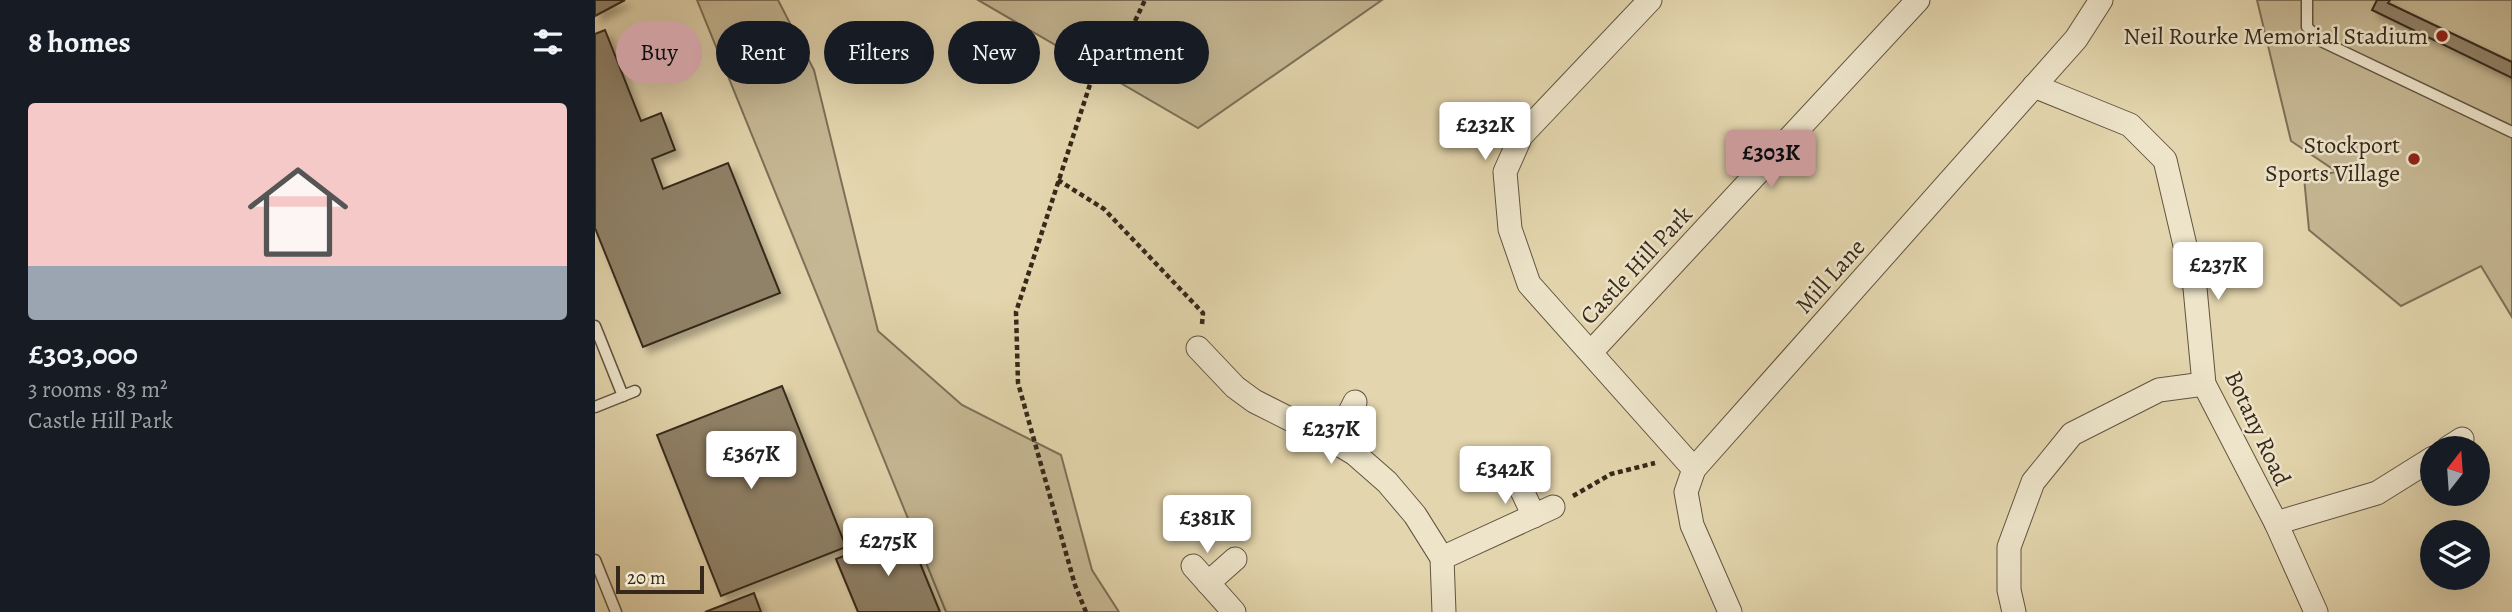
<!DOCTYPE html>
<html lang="en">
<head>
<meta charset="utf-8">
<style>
  body { margin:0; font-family:Alegreya,serif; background:#20242c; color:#f1f3f6; height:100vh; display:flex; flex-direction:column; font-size:26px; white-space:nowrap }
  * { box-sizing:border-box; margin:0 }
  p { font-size:23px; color:#9ea1a6 }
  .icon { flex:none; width:38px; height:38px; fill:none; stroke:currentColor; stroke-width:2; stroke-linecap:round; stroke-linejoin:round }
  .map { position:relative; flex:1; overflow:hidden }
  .side { display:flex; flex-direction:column; background:#171b24; width:595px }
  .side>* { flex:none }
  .hud { position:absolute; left:21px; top:21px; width:665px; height:63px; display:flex; gap:14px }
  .needle { width:46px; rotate:17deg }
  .controls { position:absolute; left:1825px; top:436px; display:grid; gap:14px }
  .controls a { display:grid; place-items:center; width:70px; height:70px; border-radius:50%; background:#171b24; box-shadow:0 7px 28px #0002; font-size:35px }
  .scale { position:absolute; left:21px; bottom:18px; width:88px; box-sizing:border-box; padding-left:7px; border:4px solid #36291b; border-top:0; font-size:19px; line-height:24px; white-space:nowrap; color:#36291b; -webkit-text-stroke:5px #ede4ca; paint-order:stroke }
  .price { position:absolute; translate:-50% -60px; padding:0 16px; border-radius:7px; background:#fff; color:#222; font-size:23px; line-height:46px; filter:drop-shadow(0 2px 4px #0008) }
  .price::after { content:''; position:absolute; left:50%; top:42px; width:21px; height:16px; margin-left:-10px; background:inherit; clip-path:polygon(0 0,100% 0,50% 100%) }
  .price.active { background:#c59692; color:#111 }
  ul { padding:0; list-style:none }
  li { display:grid; align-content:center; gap:14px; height:371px; padding:0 28px }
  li+li { border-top:2px solid #363941 }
  li span { display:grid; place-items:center; height:217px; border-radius:7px; color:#555 }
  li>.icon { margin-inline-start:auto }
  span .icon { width:126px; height:126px; fill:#fffc; stroke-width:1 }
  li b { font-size:30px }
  h2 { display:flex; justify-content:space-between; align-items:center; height:84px; padding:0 28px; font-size:30px }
  .chip { padding:0 24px; border-radius:32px; background:#171b24; box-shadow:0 7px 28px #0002; font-size:24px; line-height:63px }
  .chip.active { background:#c59692; color:#111 }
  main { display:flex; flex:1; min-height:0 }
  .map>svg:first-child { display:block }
  .green { fill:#c6b894; stroke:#7e7058; stroke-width:2 }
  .building { fill:#908267; stroke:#36291b; stroke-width:2; filter:url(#shadow) }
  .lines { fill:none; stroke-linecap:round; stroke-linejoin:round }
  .lane-casing { stroke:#615440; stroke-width:13 }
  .street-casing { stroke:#615440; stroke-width:25 }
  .path { stroke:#36291b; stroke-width:4.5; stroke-dasharray:5 3.5; stroke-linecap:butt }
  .lane { stroke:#ede4ca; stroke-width:10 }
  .street { stroke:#ede4ca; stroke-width:23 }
  .poi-dot { fill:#8f2418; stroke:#ede4ca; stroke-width:2.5 }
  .labels { text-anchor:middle; stroke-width:5; stroke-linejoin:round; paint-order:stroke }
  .poi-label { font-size:24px; fill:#36291b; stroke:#ede4ca; text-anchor:end }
  .street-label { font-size:24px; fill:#36291b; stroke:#ede4ca }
</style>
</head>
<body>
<main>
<section class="side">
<h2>8 homes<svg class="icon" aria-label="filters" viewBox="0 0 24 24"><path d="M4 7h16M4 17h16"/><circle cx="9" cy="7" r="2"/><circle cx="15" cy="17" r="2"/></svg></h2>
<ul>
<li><span style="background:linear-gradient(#f6c9c9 75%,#9aa5b1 0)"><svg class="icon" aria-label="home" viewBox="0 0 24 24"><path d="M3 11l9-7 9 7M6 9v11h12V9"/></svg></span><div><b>£303,000</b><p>3 rooms · 83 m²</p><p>Castle Hill Park</p></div></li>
</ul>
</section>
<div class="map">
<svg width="1917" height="612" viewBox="0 0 1917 612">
  <defs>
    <filter id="shadow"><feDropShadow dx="6" dy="6" stdDeviation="3.5" flood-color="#0004"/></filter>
  </defs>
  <rect width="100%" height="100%" fill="#e3d5ad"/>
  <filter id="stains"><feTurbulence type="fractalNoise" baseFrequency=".00286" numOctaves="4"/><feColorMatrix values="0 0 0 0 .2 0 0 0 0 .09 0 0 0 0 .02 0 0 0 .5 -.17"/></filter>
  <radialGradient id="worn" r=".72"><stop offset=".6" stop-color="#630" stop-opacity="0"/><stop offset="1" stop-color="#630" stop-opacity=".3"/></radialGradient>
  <g class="green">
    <path d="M102,0H183L219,70L283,331L367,405L466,455L497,570L524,612H351Z"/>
    <path d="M383,0H787L603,128Z"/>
    <path d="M1662,0H1917V317L1886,266L1806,306L1714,230L1709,177L1742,172L1696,141Z"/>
  </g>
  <g class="building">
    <path d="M0,0H30L0,16Z"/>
    <path d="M1782,0H1795L1793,3L1917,62V78L1777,10Z"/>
    <path d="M10,30L46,121L66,113L80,150L57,159L68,189L133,163L185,293L48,347L0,228V34Z"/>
    <path d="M187,386L251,547L126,596L62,435Z"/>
    <path d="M312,531L345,612H263L241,559Z"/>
    <path d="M159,593L166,612H110Z"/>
  </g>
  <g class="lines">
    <defs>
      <g id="lane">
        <path d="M1712,0V27L1726,41L1917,132"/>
        <path d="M0,326L28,396"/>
        <path d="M0,407L40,391"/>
        <path d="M0,560L21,612"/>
      </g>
      <g id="street">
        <path d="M1055,0L926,136L910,172L915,229L934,284L1099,469"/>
        <path d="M1439,86L1535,125L1570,160L1600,288L1609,384L1681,523L1721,612"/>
        <path d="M603,348L640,387L659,401L740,442L760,454L792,482L820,515L847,558L849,612"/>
        <path d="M997,351L1323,0"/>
        <path d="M740,442L760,402"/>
        <path d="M1853,448L1867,439"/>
        <path d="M920,476L939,516"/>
        <path d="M1681,523L1782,493L1838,458"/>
        <path d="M847,558L958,507"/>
        <path d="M598,566L639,612"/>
        <path d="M613,583L640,559"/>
        <path d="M1135,612L1097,525L1091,492L1099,469L1481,39L1506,0"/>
        <path d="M1419,612L1414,590V547L1438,482L1477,434L1564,390L1609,384"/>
      </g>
    </defs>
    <use href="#lane" class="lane-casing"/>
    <use href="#street" class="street-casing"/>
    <g class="path">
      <path d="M463,180L509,209L608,313L607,324"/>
      <path d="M978,496L1016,474L1060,463"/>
      <path d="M491,612L480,585L423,383L421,312L499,72L529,44L550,0"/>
    </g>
    <use href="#lane" class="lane"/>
    <use href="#street" class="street"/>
  </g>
  <g class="poi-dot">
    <circle cx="1847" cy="36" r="7"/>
    <circle cx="1819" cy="159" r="7"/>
  </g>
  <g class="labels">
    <g class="poi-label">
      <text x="1833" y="44">Neil Rourke Memorial Stadium</text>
      <text x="1805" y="153">Stockport<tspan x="1805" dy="28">Sports Village</tspan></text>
    </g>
    <g class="street-label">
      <text transform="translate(1041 265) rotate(-47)" y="8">Castle Hill Park</text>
      <text transform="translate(1235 276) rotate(-48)" y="8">Mill Lane</text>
      <text transform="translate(1663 428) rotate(65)" y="8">Botany Road</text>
    </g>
  </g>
  <rect width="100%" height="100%" filter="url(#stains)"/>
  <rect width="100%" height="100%" fill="url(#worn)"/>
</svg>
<div class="controls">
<a><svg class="needle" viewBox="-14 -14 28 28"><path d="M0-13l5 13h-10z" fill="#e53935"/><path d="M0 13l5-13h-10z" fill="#9ea1a6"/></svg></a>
<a><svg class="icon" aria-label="layers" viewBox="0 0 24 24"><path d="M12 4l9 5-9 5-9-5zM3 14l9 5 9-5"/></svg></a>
</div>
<div class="scale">20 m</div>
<b class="price" style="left:890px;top:162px">£232K</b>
<b class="price active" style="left:1176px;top:190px">£303K</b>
<b class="price" style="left:1623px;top:302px">£237K</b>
<b class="price" style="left:736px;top:466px">£237K</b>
<b class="price" style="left:156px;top:491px">£367K</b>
<b class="price" style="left:910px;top:506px">£342K</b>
<b class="price" style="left:612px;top:555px">£381K</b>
<b class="price" style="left:293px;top:578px">£275K</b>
<div class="hud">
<a class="chip active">Buy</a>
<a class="chip">Rent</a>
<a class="chip">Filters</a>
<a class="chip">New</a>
<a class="chip">Apartment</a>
</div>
</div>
</main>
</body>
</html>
